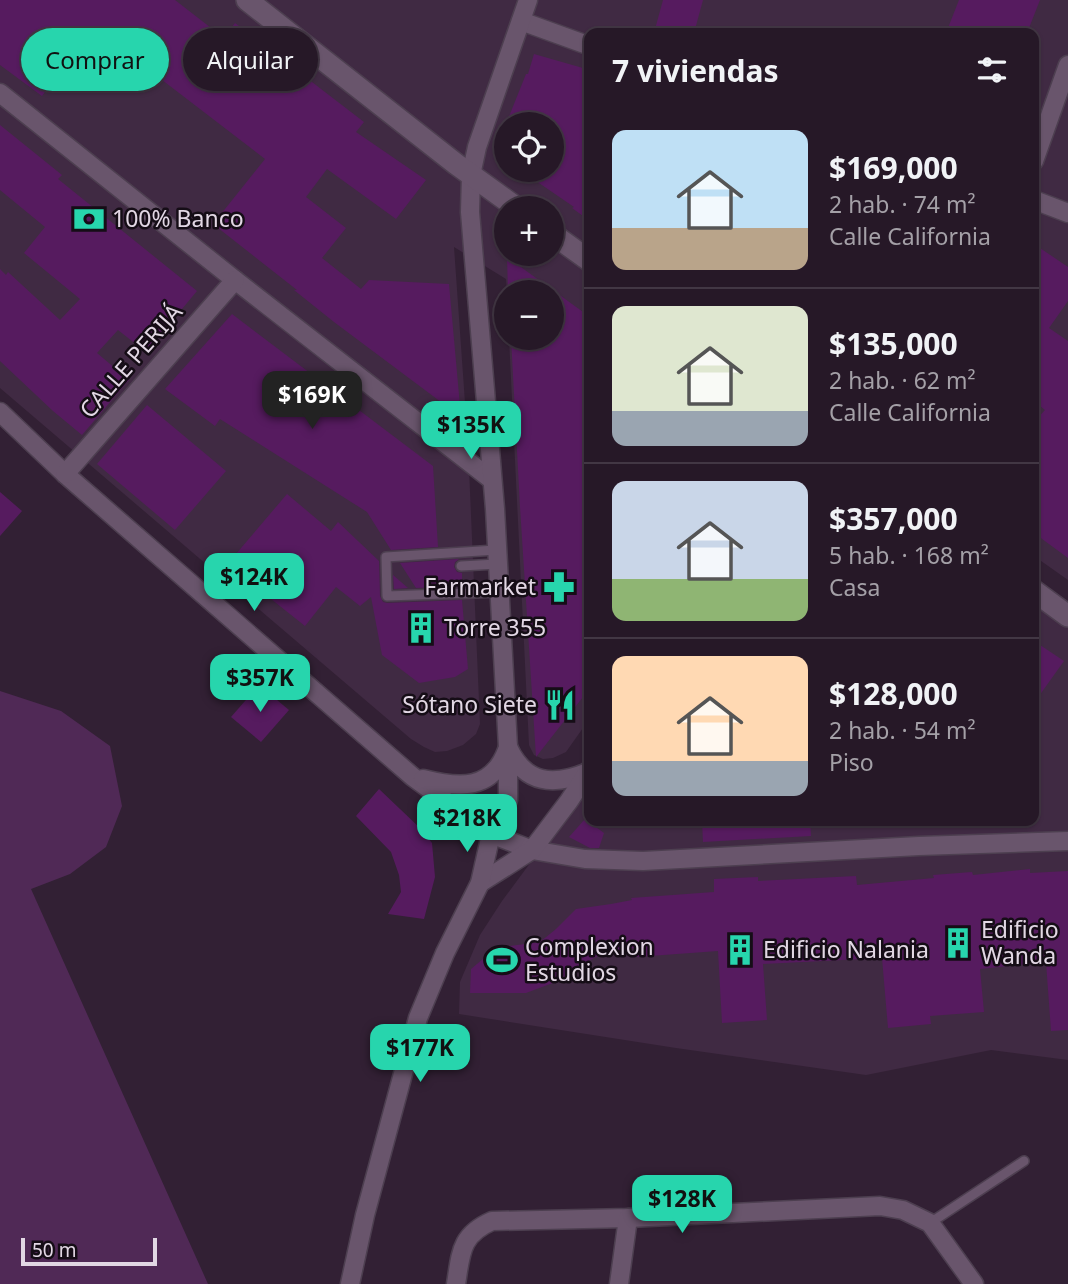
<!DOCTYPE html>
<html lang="es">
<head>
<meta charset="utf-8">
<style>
  body { margin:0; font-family:"Noto Sans",sans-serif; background:#322533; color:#f1f3f6; height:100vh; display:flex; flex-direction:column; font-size:26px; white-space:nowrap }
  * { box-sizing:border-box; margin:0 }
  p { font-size:23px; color:#a4a0a7 }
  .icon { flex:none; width:38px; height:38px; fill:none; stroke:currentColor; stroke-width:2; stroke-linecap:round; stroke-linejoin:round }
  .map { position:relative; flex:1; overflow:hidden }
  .sheet { position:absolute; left:584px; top:28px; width:455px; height:798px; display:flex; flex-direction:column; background:#261827; border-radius:14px; box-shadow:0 2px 5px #0004,0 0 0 2px #423744 }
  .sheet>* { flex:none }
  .banner { position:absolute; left:21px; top:28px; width:458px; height:63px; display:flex; gap:14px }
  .tools { position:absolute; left:494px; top:112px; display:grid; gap:14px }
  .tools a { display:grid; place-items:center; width:70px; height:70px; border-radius:50%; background:#261827; box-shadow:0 2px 5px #0004,0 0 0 2px #423744; font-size:35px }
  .scale { position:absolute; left:21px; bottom:18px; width:136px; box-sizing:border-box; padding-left:7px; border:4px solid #e2d7e4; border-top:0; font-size:19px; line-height:24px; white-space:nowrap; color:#e2d7e4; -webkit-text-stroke:5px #150d16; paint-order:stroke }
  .price { position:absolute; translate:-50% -60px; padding:0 16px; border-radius:14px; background:#27d5ad; color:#111; font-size:23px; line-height:46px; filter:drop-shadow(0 2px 4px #0008) }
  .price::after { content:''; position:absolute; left:50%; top:42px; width:21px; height:16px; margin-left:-10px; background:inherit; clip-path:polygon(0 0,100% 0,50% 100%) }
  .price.current { background:#222; color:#fff }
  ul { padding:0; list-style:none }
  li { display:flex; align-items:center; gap:21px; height:175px; padding:0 28px }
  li+li { border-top:2px solid #423744 }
  li span { display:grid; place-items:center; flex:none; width:196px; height:140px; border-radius:14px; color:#555 }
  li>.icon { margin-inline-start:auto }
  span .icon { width:84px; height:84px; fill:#fffc; stroke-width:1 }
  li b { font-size:30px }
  h2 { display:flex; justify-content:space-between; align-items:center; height:84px; padding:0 28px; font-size:30px }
  .chip { padding:0 24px; border-radius:32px; background:#261827; box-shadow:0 2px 5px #0004,0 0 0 2px #423744; font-size:24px; line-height:63px }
  .chip.current { background:#27d5ad; color:#111 }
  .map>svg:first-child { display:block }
  .built { fill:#402a43; fill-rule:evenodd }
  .green { fill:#502956 }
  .building { fill:#561b5f }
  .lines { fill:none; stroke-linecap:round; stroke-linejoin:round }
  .lane-casing { stroke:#4d3f50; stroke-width:12 }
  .street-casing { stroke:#4d3f50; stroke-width:21 }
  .secondary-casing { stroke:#4d3f50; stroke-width:24 }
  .lane { stroke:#69556c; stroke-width:9 }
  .street { stroke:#69556c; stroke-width:18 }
  .secondary { stroke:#69556c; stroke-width:21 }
  .labels { text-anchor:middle; stroke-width:5; stroke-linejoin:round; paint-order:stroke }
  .poi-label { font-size:23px; fill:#e2d7e4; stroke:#150d16; text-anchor:start }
  .street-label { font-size:23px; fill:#e2d7e4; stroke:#150d16 }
</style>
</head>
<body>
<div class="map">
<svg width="1068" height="1284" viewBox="0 0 1068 1284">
  <rect width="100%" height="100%" fill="#322034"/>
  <g class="built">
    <path d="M0,0H1068V580L1034,556V33H590V718L566,752L553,758L543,759L534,755L529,745L509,338H551V292H507L506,279L454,247L468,445L480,724L476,734L463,745L447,751L435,752L424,747L411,739L0,388ZM506,124H551V170H506ZM506,208H551V254H506Z"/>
    <path d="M1034,597L1068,624V1060L991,1050L866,1075L676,1048L459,1014L460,982L480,935L502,901L590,782V821H1034Z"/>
  </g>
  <path class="green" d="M0,691L61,711L110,746L122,806L106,847L70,874L31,889L208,1284H0Z"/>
  <g class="building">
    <path d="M0,0H175L224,38L235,23L364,122L356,132L426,180L396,219L327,169L306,197L346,228L322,258L361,289L369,280L449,284L461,417L334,322L294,290H297L213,224L265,159L93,27L42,96L0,65Z"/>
    <path d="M663,0H703L694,33H654Z"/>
    <path d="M959,0H1040L1027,33H946Z"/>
    <path d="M534,54L590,70V221L572,208L574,207L520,170H551V124H506L526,74H528Z"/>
    <path d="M0,125L62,175L58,179L197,291L146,352L118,330L97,353L129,380L82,435L53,411L0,361V269L6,275L8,272L60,320L80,299L24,253L45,227L0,190Z"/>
    <path d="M1034,244L1068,267V301L1049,328L1068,341V558L1034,533V422L1045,410L1034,401Z"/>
    <path d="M507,257L590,317V688L536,757L520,507L511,338H551V292H508Z"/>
    <path d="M232,314L433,466L438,547L391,550L367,512L220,419L215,426L165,389Z"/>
    <path d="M147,405L226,471L175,530L97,464Z"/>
    <path d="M0,492L22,511L0,536Z"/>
    <path d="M287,494L331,531L338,522L379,561L380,596L383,602L387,603L462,600L468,669L455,677L419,683L382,655L371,597L360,606L336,587L305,626L266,595L262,599L224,568Z"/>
    <path d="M459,559L455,562L454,567L457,572L462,573V586L416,588L400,563Z"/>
    <path d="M393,575L408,588L394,589Z"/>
    <path d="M1034,641L1064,661L1034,703Z"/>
    <path d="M259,685L289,710L261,742L231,717Z"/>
    <path d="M379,789L421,829L432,843L435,877L424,919L388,914L401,892L399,875L391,852L356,816Z"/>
    <path d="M585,819L604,833L599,848H590L569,837Z"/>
    <path d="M702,821H810L811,836L703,842Z"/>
    <path d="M1030,869V873L1068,871V1030L1051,1031L1046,962L980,969L984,1012L930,1016L931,1024L888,1028L882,958L763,964L767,1020L722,1023L718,951L636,957L635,948L608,951L588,961L561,980L526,993H470L471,969L496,948L540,942L556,929L576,909L611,904L632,900L631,898L714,892V879L758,877V881L856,876L857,885L934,878L933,875L972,872L973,875Z"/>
  </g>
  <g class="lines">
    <defs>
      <g id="lane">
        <path d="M496,550L386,557L387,596L499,592"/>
        <path d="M461,566L497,564"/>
        <path d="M930,1223L1024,1161"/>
      </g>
      <g id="street">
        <path d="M521,21L590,46"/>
        <path d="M0,93L235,280L492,480"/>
        <path d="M1034,161L1068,65"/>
        <path d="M1034,200L1068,213"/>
        <path d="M0,412L65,474L413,777L491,834L532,850L585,859L643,861L919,846L1068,841"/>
        <path d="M65,474L235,280"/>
        <path d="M508,747C525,785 554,786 588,772"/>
        <path d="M423,779C459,788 492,791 507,750"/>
        <path d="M480,883L532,850L569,801L590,769"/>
        <path d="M350,1284L365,1215L418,1018L445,953L480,883L491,834L508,800V747L495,509L470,212L471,175L477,147L528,0"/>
        <path d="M456,1284C461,1253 460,1235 492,1221L628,1218L880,1206L903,1210L930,1223L974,1284"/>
        <path d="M619,1284L628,1218"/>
      </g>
      <g id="secondary">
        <path d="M247,0L456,164L517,208"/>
        <path d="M551,233L590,261"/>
        <path d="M1034,591L1068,616"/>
      </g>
    </defs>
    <use href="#lane" class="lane-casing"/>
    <use href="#street" class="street-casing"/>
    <use href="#secondary" class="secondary-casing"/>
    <use href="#lane" class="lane"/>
    <use href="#street" class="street"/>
    <use href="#secondary" class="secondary"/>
  </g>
  <defs>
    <symbol id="bank-bare" viewBox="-9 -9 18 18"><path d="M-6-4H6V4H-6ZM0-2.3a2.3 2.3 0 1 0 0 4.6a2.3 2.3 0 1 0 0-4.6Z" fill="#27d5ad" stroke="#150d16" stroke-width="2.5" paint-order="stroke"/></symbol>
    <symbol id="pharmacy-bare" viewBox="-9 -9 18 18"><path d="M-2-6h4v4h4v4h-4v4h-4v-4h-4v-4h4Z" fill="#27d5ad" stroke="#150d16" stroke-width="2.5" paint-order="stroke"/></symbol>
    <symbol id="building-bare" viewBox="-9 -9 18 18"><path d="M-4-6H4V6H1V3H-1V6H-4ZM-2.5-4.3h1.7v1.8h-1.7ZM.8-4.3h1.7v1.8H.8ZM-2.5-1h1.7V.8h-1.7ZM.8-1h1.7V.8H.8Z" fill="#27d5ad" stroke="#150d16" stroke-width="2.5" paint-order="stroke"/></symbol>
    <symbol id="restaurant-bare" viewBox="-9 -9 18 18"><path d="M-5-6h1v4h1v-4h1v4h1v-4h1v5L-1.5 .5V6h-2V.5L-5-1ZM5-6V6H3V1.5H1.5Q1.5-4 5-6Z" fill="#27d5ad" stroke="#150d16" stroke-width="2.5" paint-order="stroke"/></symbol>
    <symbol id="stadium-bare" viewBox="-9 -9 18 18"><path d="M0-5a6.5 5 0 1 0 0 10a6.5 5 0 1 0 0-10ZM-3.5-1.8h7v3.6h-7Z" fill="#27d5ad" stroke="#150d16" stroke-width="2.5" paint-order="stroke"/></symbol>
  </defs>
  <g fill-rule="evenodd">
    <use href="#bank-bare" x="67" y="197" width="44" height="44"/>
    <use href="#pharmacy-bare" x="537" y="565" width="44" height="44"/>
    <use href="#building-bare" x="399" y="606" width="44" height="44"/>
    <use href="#restaurant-bare" x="538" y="683" width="44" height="44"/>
    <use href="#building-bare" x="936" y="921" width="44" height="44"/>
    <use href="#building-bare" x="718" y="928" width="44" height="44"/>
    <use href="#stadium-bare" x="480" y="938" width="44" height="44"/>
  </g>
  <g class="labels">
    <g class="poi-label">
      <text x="112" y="227">100% Banco</text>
      <text x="536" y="595" text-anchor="end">Farmarket</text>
      <text x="444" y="636">Torre 355</text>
      <text x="537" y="713" text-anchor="end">Sótano Siete</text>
      <text x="981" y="938">Edificio<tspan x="981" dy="26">Wanda</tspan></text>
      <text x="525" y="955">Complexion<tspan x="525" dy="26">Estudios</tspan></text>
      <text x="763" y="958">Edificio Nalania</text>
    </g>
    <g class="street-label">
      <text transform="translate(131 361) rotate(-49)" y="8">CALLE PERIJÁ</text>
    </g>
  </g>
</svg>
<div class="tools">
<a><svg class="icon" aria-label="locate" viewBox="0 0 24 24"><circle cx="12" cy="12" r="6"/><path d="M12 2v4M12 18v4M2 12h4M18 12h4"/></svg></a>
<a>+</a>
<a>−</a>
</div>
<div class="scale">50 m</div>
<b class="price current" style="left:312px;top:431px">$169K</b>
<b class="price" style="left:471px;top:461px">$135K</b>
<b class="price" style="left:254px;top:613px">$124K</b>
<b class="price" style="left:260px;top:714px">$357K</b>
<b class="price" style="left:467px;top:854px">$218K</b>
<b class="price" style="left:420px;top:1084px">$177K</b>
<b class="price" style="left:682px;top:1235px">$128K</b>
<div class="banner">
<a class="chip current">Comprar</a>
<a class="chip">Alquilar</a>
</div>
<section class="sheet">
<h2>7 viviendas<svg class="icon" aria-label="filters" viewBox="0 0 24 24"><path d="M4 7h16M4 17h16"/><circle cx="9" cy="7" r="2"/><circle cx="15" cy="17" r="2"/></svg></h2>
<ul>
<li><span style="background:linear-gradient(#bfe0f5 70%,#b9a48a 0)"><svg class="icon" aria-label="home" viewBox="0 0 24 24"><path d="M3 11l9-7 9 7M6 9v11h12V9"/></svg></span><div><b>$169,000</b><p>2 hab. · 74 m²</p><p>Calle California</p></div></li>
<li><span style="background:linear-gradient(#dfe7d0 75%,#9aa5b1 0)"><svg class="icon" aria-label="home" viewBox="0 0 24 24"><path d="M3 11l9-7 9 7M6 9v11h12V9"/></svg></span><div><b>$135,000</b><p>2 hab. · 62 m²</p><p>Calle California</p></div></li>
<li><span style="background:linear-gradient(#c9d6e8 70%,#8fb573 0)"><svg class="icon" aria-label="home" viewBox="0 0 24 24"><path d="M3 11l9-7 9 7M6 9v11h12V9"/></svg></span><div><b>$357,000</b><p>5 hab. · 168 m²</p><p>Casa</p></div></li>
<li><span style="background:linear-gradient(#ffd9b3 75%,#9aa5b1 0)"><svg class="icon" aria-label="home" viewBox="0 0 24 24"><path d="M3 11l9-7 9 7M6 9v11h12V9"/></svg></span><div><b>$128,000</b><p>2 hab. · 54 m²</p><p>Piso</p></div></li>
</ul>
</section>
</div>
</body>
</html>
